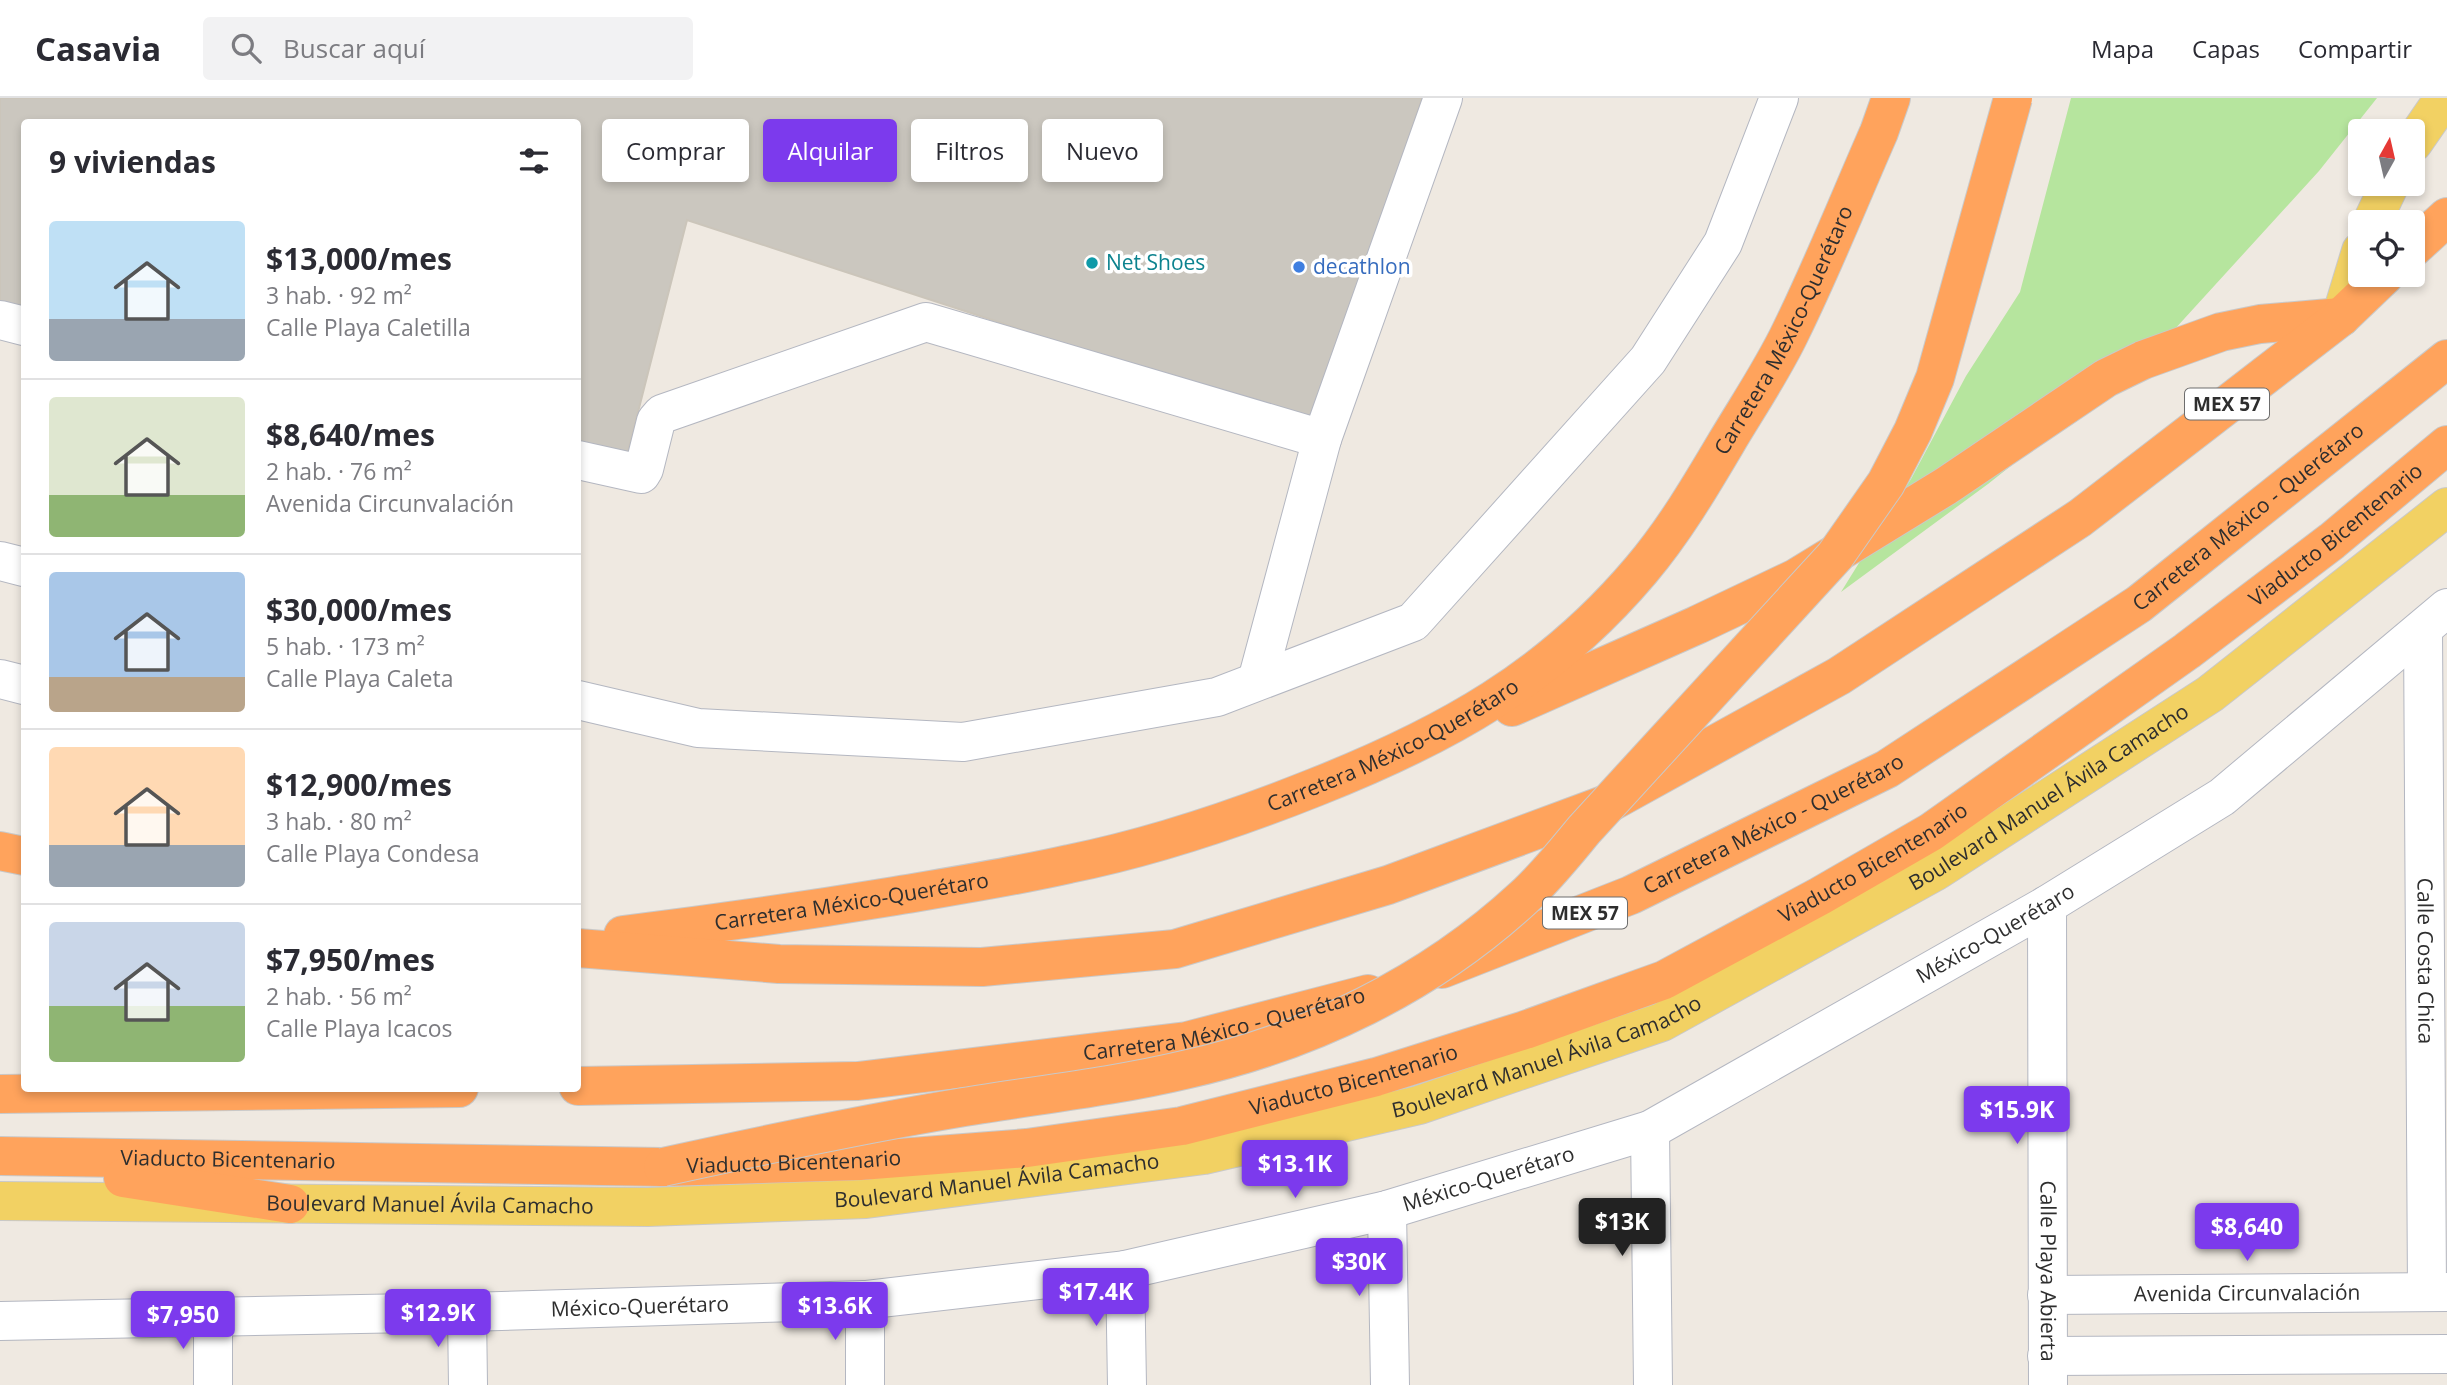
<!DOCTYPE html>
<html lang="es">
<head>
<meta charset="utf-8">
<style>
  body { margin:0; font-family:"Open Sans",sans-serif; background:#f2f2f3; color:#2b2b33; height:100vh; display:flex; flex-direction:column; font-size:26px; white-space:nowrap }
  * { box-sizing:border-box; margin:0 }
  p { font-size:23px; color:#7c7c81 }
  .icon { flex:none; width:38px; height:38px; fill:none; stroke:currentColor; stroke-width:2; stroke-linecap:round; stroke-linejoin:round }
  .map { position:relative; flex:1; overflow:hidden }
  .panel { position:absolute; left:21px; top:21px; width:560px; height:973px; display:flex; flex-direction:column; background:#fff; border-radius:7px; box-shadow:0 4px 10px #0003 }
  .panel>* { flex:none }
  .banner { position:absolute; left:602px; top:21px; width:665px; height:63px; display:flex; gap:14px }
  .needle { width:46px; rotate:8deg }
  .controls { position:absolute; left:2348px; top:21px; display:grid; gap:14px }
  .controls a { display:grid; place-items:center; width:77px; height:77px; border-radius:7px; background:#fff; box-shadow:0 4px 10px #0003; font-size:35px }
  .price { position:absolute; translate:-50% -60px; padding:0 16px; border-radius:7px; background:#7c3aed; color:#fff; font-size:23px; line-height:46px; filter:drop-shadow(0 2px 4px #0008) }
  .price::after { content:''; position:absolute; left:50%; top:42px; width:21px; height:16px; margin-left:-10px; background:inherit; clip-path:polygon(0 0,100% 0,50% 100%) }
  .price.selected { background:#222; color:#fff }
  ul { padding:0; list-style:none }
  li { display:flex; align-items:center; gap:21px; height:175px; padding:0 28px }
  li+li { border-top:2px solid #e1e1e2 }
  li span { display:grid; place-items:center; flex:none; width:196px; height:140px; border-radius:7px; color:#555 }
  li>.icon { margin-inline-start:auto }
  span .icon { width:84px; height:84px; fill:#fffc; stroke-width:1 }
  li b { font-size:30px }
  h2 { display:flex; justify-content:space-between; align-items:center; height:84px; padding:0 28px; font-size:30px }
  .tag { padding:0 24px; border-radius:7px; background:#fff; box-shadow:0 4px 10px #0003; font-size:24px; line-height:63px }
  .tag.selected { background:#7c3aed; color:#fff }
  header { display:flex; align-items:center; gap:42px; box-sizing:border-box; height:98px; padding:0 35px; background:#fff; border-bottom:2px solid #e1e1e2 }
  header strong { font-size:33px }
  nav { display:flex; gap:38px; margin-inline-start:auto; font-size:24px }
  .search { width:490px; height:63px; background:#f2f2f3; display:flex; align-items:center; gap:18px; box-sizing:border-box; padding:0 24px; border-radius:7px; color:#7c7c81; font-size:26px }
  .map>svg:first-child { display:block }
  .green { fill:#b6e59e }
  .building { fill:#cbc7bf; stroke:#cbc5ba; stroke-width:2 }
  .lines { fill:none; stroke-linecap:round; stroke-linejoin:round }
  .minor-casing { stroke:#b4b7c1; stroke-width:40 }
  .major-casing { stroke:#c9c9c9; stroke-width:40 }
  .highway-casing { stroke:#c9c9c9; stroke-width:40 }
  .minor { stroke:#fff; stroke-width:38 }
  .major { stroke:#f2d163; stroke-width:38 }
  .highway { stroke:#ffa35c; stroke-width:38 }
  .highway-bridge-casing { stroke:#c9c9c9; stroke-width:40; stroke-linecap:butt }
  .highway-bridge { stroke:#ffa35c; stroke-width:38 }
  .culture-dot { fill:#0f9aa8; stroke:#fff; stroke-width:2.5 }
  .shop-dot { fill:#3f7fe0; stroke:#fff; stroke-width:2.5 }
  .labels { text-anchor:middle; stroke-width:7; stroke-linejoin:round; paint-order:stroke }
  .shield { fill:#fff; stroke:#6d6d6d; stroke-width:2 }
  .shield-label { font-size:19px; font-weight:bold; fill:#2e2e2e }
  .culture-label { font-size:21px; fill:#0d838f; stroke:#fff; text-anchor:start }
  .shop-label { font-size:21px; fill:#366cbe; stroke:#fff; text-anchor:start }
  .street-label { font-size:21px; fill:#2e2e2e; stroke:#fff }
</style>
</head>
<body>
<header>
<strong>Casavia</strong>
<div class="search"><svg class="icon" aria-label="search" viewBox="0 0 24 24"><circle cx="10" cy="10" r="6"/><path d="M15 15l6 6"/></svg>Buscar aquí</div>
<nav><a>Mapa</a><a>Capas</a><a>Compartir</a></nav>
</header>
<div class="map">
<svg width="2447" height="1287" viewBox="0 0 2447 1287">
  <rect width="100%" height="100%" fill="#efe9e1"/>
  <path class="green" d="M2071,0H2377L2319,73L2153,255L1988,386L1841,494L1911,381L1966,278L2020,194Z"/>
  <path class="building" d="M0,0H1422L1313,327L687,122L626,361L578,349V24H24V213L0,207Z"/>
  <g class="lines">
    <defs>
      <g id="minor">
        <path d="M0,222L24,228"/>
        <path d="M578,362L641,376L644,371L656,323L662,316L926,224L1322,341L1443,0"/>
        <path d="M0,463L24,469"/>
        <path id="s1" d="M2423,532L2427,1194"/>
        <path d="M0,581L24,587"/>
        <path d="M1257,583L1322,341"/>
        <path d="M578,602L698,630L963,644L1217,599L1413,524L1648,262L1723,145L1779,0"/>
        <path id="s2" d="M2047,807L2048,1287"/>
        <path d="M1650,1032L1653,1287"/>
        <path d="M1387,1112L1390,1287"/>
        <path d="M1125,1172L1127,1287"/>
        <path id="s3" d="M2047,1197L2447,1194"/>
        <path d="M865,1202V1287"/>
        <path d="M467,1214L468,1287"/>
        <path id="s4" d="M0,1223L467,1214L865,1202L1125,1172L1387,1112L1650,1032L2047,807L2222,699L2447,510"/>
        <path d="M2047,1258L2447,1256"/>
        <path d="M213,1287V1220"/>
      </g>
      <g id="major">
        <path d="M2413,45L2444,0"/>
        <path d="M2372,124L2390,86"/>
        <path d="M2341,219L2361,153"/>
        <path id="s5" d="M0,1103L648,1109L866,1101L1204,1057L1419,1007L1662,924L1936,773L2210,596L2447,409"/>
      </g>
      <g id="highway">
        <path d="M2413,150L2447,119"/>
        <path d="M1512,609L1697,527L1796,480L1946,388L2106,280L2143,262L2221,234L2260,226L2341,219"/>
        <path d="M0,753L24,758"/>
        <path id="s6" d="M623,837C714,826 804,813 895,798C953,788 1012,779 1069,766C1153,749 1236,721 1316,689C1445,638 1550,580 1641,472C1674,433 1700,389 1726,345C1748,308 1773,271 1791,233C1823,168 1850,100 1879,34L1891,0"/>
        <path d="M578,850L779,866L982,869L1175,851L1388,787L1609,705L1839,578L2080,420L2341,219L2385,177"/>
        <path id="s7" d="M1442,871L1631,797L1887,671L2139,506L2447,261"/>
        <path id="s8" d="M578,988L858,983L1187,943L1368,896"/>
        <path d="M0,996L459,990"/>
        <path id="s9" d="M0,1058L663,1069L860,1063L1027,1050L1182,1028L1376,979L1525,932L1664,882L1820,798L1931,734L2187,553L2332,443L2447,347"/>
        <path d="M123,1080L290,1106"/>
      </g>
    </defs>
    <use href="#minor" class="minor-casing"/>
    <use href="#major" class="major-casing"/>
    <use href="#highway" class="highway-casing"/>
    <use href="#minor" class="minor"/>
    <use href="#major" class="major"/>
    <use href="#highway" class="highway"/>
    <defs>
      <path id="highway-bridge" d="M663,1069C763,1047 863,1026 964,1009C1037,997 1112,989 1184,972C1310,944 1429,887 1524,799C1546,779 1565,755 1584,732L1835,458L1886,385L1913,333L1935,280L2013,0"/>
    </defs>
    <use href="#highway-bridge" class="highway-bridge-casing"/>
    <use href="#highway-bridge" class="highway-bridge"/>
  </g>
  <circle class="culture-dot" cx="1092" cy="165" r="7"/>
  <circle class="shop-dot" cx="1299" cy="169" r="7"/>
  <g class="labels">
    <g class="shield">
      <rect x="2185" y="290.5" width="84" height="31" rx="5"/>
      <rect x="1543" y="799.5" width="84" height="31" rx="5"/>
    </g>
    <g class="shield-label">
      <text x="2227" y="313">MEX 57</text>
      <text x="1585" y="822">MEX 57</text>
    </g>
    <g class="culture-label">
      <text x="1106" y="172">Net Shoes</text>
    </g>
    <g class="shop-label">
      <text x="1313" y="176">decathlon</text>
    </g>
    <g class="street-label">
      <text dy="7" stroke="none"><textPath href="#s6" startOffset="1386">Carretera México-Querétaro</textPath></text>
      <text dy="7" stroke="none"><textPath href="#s7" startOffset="929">Carretera México - Querétaro</textPath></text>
      <text dy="7" stroke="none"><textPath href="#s9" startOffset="2496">Viaducto Bicentenario</textPath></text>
      <text dy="7" stroke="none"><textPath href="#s6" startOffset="798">Carretera México-Querétaro</textPath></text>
      <text dy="7" stroke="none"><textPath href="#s5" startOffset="2132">Boulevard Manuel Ávila Camacho</textPath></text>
      <text dy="7" stroke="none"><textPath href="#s7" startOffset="362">Carretera México - Querétaro</textPath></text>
      <text dy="7" stroke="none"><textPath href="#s9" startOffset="1928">Viaducto Bicentenario</textPath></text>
      <text dy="7" stroke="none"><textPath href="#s6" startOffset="231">Carretera México-Querétaro</textPath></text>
      <text dy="7" stroke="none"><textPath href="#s4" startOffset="2068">México-Querétaro</textPath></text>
      <text dy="7" stroke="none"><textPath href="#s1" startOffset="331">Calle Costa Chica</textPath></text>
      <text dy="7" stroke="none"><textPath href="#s8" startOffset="651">Carretera México - Querétaro</textPath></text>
      <text dy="7" stroke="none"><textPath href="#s5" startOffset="1564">Boulevard Manuel Ávila Camacho</textPath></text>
      <text dy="7" stroke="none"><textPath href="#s9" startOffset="1362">Viaducto Bicentenario</textPath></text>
      <text dy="7" stroke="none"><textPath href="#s9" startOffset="228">Viaducto Bicentenario</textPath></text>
      <text dy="7" stroke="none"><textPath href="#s9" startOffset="794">Viaducto Bicentenario</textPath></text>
      <text dy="7" stroke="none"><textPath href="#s4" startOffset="1502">México-Querétaro</textPath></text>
      <text dy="7" stroke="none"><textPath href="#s5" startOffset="998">Boulevard Manuel Ávila Camacho</textPath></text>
      <text dy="7" stroke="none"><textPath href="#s5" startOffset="430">Boulevard Manuel Ávila Camacho</textPath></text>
      <text dy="7" stroke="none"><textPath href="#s2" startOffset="366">Calle Playa Abierta</textPath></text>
      <text dy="7" stroke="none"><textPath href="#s3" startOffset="200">Avenida Circunvalación</textPath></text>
      <text dy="7" stroke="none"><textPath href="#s4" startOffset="640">México-Querétaro</textPath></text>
    </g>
  </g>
</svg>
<div class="controls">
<a><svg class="needle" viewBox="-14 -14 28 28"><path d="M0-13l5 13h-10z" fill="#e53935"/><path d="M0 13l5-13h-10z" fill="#7c7c81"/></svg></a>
<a><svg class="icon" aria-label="locate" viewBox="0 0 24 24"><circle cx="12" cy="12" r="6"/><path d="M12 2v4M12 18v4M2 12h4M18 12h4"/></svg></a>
</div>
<b class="price" style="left:2017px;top:1048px">$15.9K</b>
<b class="price" style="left:1295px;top:1102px">$13.1K</b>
<b class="price selected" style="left:1622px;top:1160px">$13K</b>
<b class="price" style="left:2247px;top:1165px">$8,640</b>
<b class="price" style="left:1359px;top:1200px">$30K</b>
<b class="price" style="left:1096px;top:1230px">$17.4K</b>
<b class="price" style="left:835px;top:1244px">$13.6K</b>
<b class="price" style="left:438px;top:1251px">$12.9K</b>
<b class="price" style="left:183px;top:1253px">$7,950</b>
<div class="banner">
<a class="tag">Comprar</a>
<a class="tag selected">Alquilar</a>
<a class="tag">Filtros</a>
<a class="tag">Nuevo</a>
</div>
<section class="panel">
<h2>9 viviendas<svg class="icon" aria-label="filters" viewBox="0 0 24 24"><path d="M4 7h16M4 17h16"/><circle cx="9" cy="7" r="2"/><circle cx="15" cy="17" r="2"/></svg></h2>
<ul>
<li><span style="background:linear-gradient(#bfe0f5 70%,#9aa5b1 0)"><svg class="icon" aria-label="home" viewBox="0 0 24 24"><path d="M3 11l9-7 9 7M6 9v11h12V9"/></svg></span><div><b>$13,000/mes</b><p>3 hab. · 92 m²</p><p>Calle Playa Caletilla</p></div></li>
<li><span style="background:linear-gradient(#dfe7d0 70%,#8fb573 0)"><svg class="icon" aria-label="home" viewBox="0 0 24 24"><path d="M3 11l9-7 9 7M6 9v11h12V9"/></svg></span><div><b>$8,640/mes</b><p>2 hab. · 76 m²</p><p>Avenida Circunvalación</p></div></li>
<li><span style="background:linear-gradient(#a9c7e8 75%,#b9a48a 0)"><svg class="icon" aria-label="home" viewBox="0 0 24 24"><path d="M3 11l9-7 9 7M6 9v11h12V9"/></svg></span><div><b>$30,000/mes</b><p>5 hab. · 173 m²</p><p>Calle Playa Caleta</p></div></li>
<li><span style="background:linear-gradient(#ffd9b3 70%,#9aa5b1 0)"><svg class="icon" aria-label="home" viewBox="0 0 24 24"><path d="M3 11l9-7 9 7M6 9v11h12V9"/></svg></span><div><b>$12,900/mes</b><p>3 hab. · 80 m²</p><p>Calle Playa Condesa</p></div></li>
<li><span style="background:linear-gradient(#c9d6e8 60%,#8fb573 0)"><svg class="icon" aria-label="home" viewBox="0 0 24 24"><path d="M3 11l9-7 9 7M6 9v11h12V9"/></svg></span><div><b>$7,950/mes</b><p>2 hab. · 56 m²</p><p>Calle Playa Icacos</p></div></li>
</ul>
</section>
</div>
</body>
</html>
